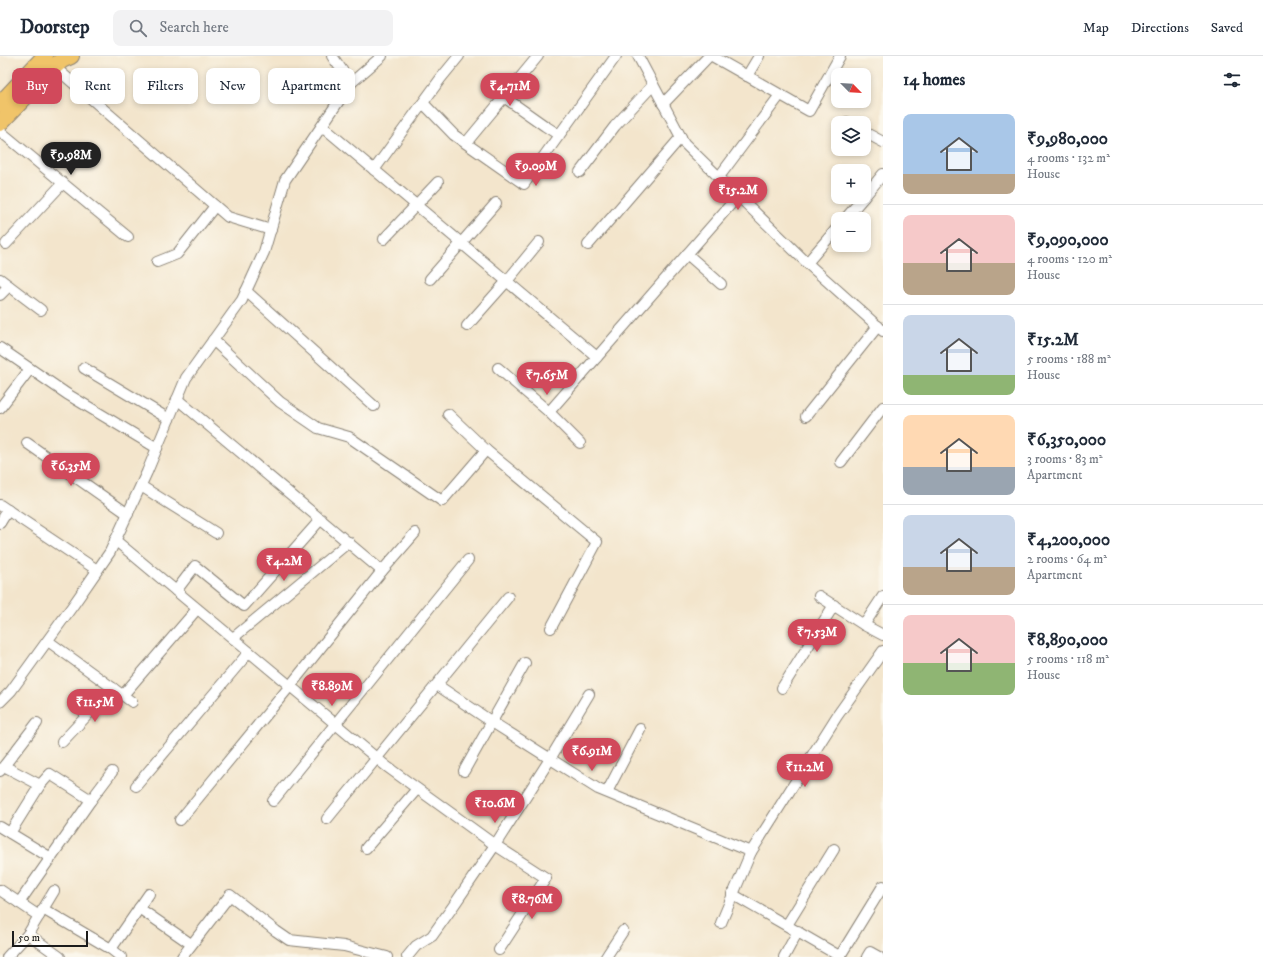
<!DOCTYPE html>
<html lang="en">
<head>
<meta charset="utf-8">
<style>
  body { margin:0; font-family:"IM FELL DW Pica",serif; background:#f2f2f3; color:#1f2937; height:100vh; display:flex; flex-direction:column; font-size:15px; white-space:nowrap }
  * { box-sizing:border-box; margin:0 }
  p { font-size:13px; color:#747a83 }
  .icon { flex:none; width:22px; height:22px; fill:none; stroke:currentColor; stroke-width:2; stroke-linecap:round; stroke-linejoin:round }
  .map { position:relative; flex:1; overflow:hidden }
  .sheet { display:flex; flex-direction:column; background:#fff; width:380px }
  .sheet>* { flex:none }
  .top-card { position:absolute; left:12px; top:12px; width:380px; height:36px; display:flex; gap:8px }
  .needle { width:26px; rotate:114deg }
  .controls { position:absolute; left:831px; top:12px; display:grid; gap:8px }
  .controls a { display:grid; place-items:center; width:40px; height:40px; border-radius:8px; background:#fff; box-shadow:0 2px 6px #0003; font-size:20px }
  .scale { position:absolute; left:12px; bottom:10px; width:76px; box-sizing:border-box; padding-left:4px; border:2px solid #1c1c1c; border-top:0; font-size:11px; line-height:14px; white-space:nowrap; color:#1c1c1c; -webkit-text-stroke:3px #fbf7ec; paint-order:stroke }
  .price { position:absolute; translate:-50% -34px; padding:0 9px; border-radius:14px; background:#d1495b; color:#fff; font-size:13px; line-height:26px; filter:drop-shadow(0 1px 2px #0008) }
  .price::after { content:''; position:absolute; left:50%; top:24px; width:12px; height:9px; margin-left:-6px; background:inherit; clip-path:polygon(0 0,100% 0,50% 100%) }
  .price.current { background:#222; color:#fff }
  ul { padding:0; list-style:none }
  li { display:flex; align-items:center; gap:12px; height:100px; padding:0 20px }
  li+li { border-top:1px solid #e0e1e3 }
  li span { display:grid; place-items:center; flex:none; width:112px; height:80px; border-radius:8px; color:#555 }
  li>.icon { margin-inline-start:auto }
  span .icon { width:48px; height:48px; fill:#fffc; stroke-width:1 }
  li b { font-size:17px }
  h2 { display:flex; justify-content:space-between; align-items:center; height:48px; padding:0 20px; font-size:17px }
  .pill { padding:0 14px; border-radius:8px; background:#fff; box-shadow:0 2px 6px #0003; font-size:14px; line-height:36px }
  .pill.current { background:#d1495b; color:#fff }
  header { display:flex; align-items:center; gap:24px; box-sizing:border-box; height:56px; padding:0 20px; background:#fff; border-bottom:1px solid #e0e1e3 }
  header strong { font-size:19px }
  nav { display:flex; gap:22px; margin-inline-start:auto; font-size:14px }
  .search { width:280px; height:36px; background:#f2f2f3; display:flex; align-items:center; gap:10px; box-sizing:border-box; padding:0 14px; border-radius:8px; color:#747a83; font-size:15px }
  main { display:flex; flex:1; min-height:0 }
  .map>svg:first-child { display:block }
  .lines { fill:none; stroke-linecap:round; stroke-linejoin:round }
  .street-casing { stroke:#888074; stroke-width:12 }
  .primary-casing { stroke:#888074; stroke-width:18 }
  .street { stroke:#fff; stroke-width:10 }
  .primary { stroke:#f0c469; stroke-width:16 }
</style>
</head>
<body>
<header>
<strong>Doorstep</strong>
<div class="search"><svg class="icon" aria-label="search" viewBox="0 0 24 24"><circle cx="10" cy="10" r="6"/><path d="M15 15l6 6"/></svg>Search here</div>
<nav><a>Map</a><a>Directions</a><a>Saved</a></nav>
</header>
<main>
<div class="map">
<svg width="883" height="901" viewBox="0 0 883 901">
  <rect width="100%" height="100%" fill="#fbf7ec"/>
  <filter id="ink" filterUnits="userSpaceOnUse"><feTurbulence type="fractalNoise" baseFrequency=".025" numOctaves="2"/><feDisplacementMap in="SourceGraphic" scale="8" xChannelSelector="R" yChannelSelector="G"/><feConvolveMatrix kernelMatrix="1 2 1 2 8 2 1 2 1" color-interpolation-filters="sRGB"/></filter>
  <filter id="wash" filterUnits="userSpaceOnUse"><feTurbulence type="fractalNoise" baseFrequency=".012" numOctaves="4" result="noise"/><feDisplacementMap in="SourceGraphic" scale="16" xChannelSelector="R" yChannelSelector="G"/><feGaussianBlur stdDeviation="0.9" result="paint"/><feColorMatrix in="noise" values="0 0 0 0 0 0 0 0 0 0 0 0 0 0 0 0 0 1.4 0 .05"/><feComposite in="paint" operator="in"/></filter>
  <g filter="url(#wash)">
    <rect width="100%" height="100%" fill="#f3e5cc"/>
  </g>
  <g filter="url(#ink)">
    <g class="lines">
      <defs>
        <g id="street">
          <path d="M638,0L684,87L807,207L883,275"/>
          <path d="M712,0L809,55L840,0"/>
          <path d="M50,7L228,161L271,174"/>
          <path d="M747,20L759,0"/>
          <path d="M351,27L382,0"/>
          <path d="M504,41L545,70L559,79"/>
          <path d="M423,47L454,79L524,128L616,0"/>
          <path d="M663,48L709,0"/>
          <path d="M847,66L848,67"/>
          <path d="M322,70L597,301"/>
          <path d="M0,75L128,181"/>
          <path d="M864,76L883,86"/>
          <path d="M466,87L538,0"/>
          <path d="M374,114L441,22L459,0"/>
          <path d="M580,116L615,70L653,29"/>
          <path d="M719,121L780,39"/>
          <path d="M864,141L883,118"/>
          <path d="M845,163L864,141"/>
          <path d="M384,183L438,126"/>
          <path d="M6,188L63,127"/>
          <path d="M588,189L681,81"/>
          <path d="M687,198L721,228"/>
          <path d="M157,206L177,198L215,150"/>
          <path d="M807,207L838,171"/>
          <path d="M0,223L41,254"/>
          <path d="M430,223L496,147"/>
          <path d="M246,235L374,350"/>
          <path d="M0,239L9,230"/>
          <path d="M467,270L507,225L539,186"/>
          <path d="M213,284L280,346L318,372L349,381L442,445L486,394"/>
          <path d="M0,292L67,338L157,392"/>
          <path d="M84,312L169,363"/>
          <path d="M498,312L549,356L580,387"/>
          <path d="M177,343L382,515L290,630L180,764"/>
          <path d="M0,352L30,313"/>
          <path d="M549,356L597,301L738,140"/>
          <path d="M448,358L486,394L597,486L551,572"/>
          <path d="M806,360L878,270"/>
          <path d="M27,387L128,458"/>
          <path d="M841,406L883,351"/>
          <path d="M141,430L216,477"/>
          <path d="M0,449L97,514"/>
          <path d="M0,467L8,454"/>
          <path d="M115,484L386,710L495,789L546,822L499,894"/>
          <path d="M382,515L415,477"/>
          <path d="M176,535L195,510L244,550L321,463"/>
          <path d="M819,540L864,569L883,579"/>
          <path d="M864,569L883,540"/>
          <path d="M233,582L349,486"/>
          <path d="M48,585L132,646"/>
          <path d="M437,629L492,666L598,733L751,796"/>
          <path d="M782,632L834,549"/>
          <path d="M123,639L197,553"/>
          <path d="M0,646L11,635L74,548L110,496L147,416L186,322L242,244L264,196L285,124L351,27L332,0"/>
          <path d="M62,686L113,632"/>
          <path d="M4,710L37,667"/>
          <path d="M0,715L4,710L40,729"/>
          <path d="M464,715L525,607"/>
          <path d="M136,730L249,596"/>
          <path d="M607,736L640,673"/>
          <path d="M273,745L468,504"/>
          <path d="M327,763L508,541"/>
          <path d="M0,771L51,802"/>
          <path d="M10,777L40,729L50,718L91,744"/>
          <path d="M366,792L417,733"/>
          <path d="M0,834L39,860"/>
          <path d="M54,835L28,878L60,901"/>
          <path d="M732,838L841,901"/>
          <path d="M19,847L91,744L112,716"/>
          <path d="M139,852L191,888"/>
          <path d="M43,853L111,893L149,838"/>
          <path d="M721,867L751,796L837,660L883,595"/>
          <path d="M787,869L834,793"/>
          <path d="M111,893L121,901"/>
          <path d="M840,900L883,830"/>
          <path d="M7,901L28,878"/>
          <path d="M182,901L230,839L276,875L289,884L344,890L387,901"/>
          <path d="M407,901L416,890L432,880L454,849L495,789L550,703L589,638"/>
          <path d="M606,901L623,875"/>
          <path d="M784,901L798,875"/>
          <path d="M867,901L870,896L879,901"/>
        </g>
        <g id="primary">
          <path d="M0,48L45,0"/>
          <path d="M0,67L54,11L62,4L71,0"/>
        </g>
      </defs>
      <use href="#street" class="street-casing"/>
      <use href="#primary" class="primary-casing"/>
      <use href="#street" class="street"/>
      <use href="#primary" class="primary"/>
    </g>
  </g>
</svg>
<div class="controls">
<a><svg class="needle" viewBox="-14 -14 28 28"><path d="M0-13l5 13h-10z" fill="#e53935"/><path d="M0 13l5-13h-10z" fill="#747a83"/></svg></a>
<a><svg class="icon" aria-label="layers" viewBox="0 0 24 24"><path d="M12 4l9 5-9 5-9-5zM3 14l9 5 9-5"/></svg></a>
<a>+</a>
<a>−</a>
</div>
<div class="scale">50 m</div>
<b class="price" style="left:510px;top:51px">₹4.71M</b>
<b class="price current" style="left:71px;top:120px">₹9.98M</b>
<b class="price" style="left:536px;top:131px">₹9.09M</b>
<b class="price" style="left:738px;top:155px">₹15.2M</b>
<b class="price" style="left:547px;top:340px">₹7.65M</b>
<b class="price" style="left:71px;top:431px">₹6.35M</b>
<b class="price" style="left:284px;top:526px">₹4.2M</b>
<b class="price" style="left:817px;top:597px">₹7.53M</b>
<b class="price" style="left:332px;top:651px">₹8.89M</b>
<b class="price" style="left:95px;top:667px">₹11.5M</b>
<b class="price" style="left:592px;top:716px">₹6.91M</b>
<b class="price" style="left:805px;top:732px">₹11.2M</b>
<b class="price" style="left:495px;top:768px">₹10.6M</b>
<b class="price" style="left:532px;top:864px">₹8.76M</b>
<div class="top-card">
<a class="pill current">Buy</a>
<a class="pill">Rent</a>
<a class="pill">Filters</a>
<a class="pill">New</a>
<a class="pill">Apartment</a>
</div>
</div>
<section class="sheet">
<h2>14 homes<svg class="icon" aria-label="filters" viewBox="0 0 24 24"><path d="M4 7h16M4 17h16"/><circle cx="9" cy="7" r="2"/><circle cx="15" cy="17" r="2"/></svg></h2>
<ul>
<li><span style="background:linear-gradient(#a9c7e8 75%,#b9a48a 0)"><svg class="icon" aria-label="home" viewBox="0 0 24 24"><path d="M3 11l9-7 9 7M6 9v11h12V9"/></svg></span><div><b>₹9,980,000</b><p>4 rooms · 132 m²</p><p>House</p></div></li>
<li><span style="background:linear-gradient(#f6c9c9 60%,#b9a48a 0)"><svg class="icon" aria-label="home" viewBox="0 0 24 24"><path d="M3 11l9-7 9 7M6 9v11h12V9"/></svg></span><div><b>₹9,090,000</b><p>4 rooms · 120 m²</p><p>House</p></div></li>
<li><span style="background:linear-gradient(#c9d6e8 75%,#8fb573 0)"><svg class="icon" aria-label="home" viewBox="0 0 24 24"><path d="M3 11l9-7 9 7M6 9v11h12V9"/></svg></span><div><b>₹15.2M</b><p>5 rooms · 188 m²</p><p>House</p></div></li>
<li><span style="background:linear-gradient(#ffd9b3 65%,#9aa5b1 0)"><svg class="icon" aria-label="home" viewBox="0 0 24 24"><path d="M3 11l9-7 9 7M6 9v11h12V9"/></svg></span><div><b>₹6,350,000</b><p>3 rooms · 83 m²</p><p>Apartment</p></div></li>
<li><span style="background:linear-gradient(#c9d6e8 65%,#b9a48a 0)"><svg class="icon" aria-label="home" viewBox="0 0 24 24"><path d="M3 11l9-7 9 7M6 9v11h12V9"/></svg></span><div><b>₹4,200,000</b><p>2 rooms · 64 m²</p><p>Apartment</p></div></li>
<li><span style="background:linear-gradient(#f6c9c9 60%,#8fb573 0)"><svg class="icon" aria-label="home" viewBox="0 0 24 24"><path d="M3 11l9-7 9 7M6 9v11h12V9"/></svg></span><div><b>₹8,890,000</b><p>5 rooms · 118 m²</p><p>House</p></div></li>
</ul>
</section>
</main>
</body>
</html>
